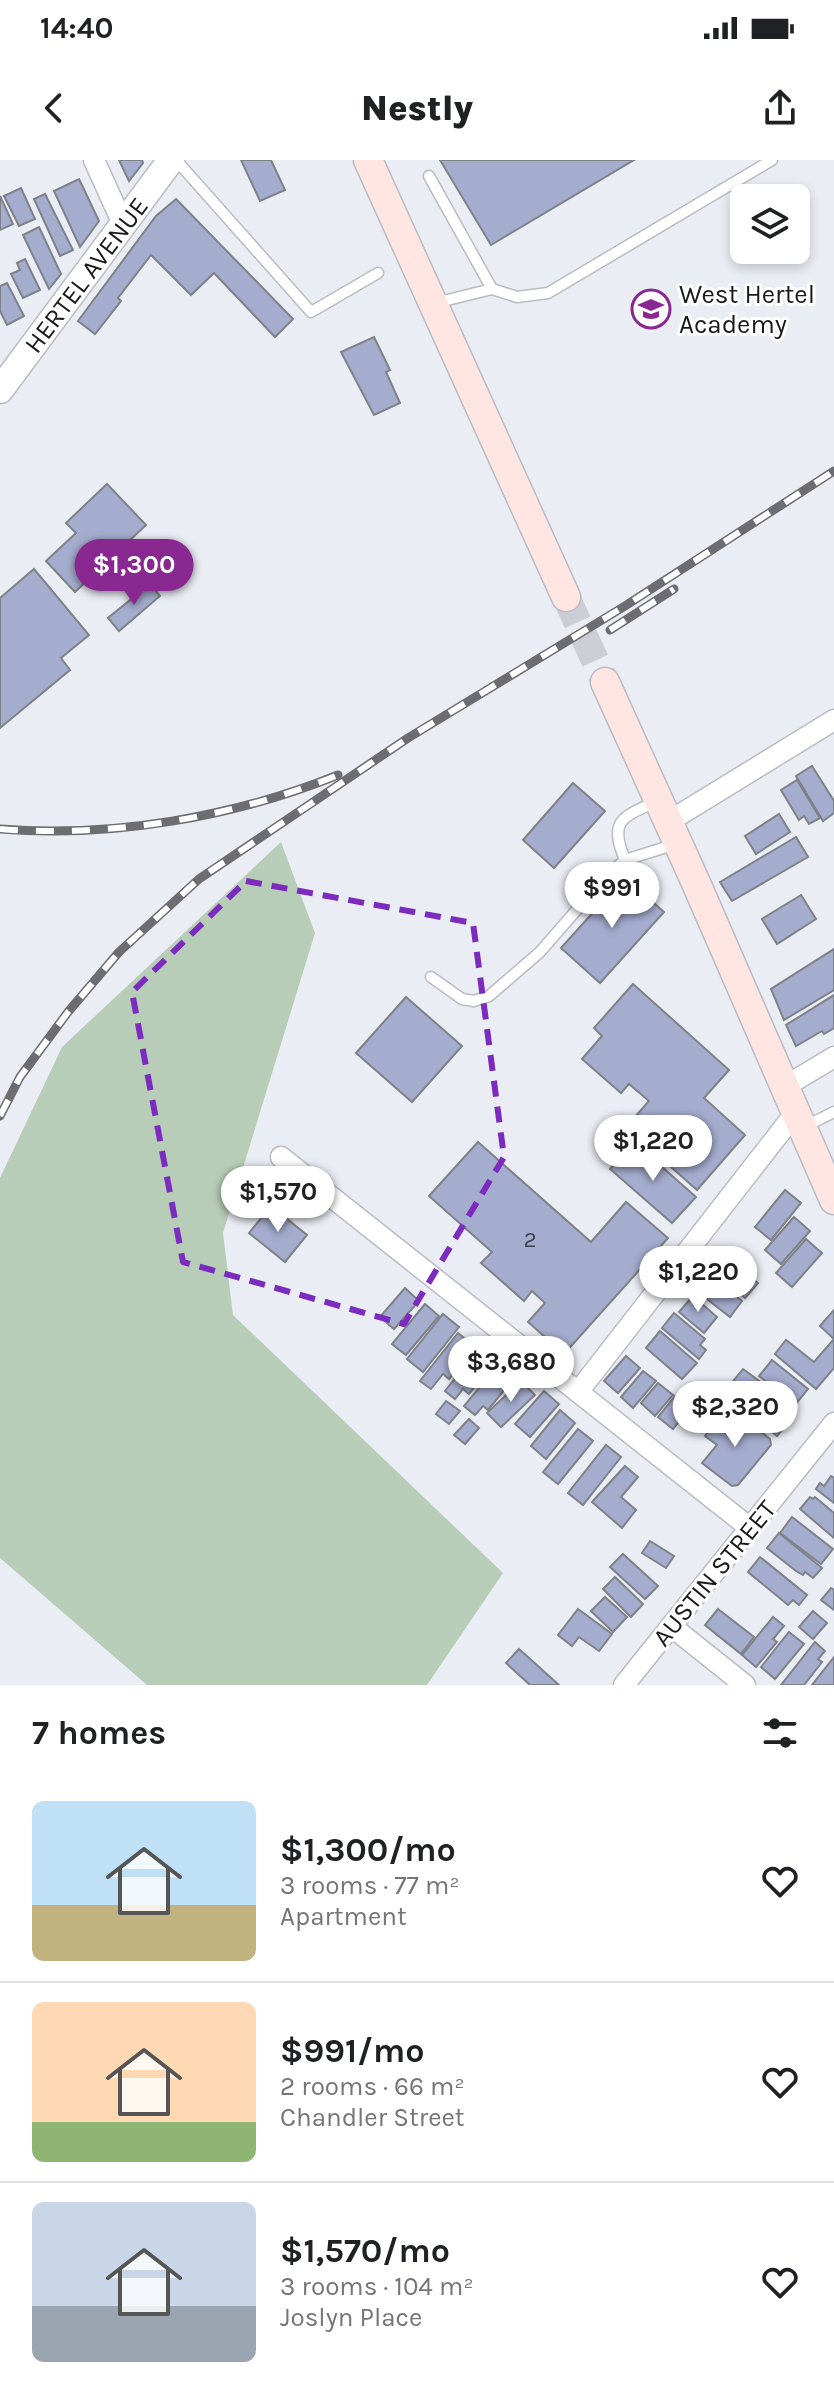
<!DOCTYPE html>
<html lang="en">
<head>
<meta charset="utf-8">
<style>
  body { margin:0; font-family:Karla,sans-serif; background:#f6f6f6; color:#202124; height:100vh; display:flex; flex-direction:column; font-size:30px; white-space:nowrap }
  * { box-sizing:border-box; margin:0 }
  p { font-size:26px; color:#757577 }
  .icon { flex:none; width:44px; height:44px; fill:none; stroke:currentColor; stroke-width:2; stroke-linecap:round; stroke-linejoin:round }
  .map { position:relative; height:1525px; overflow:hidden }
  .drawer { display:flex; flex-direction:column; background:#fff; flex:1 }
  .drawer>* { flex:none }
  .fabs { position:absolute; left:730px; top:24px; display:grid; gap:16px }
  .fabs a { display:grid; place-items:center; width:80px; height:80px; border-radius:12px; background:#fff; box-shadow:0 4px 12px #0003; font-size:40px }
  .price { position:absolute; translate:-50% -68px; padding:0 18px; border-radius:28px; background:#fff; color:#222; font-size:26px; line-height:52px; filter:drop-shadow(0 2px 4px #0008) }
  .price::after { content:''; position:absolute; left:50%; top:48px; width:24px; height:18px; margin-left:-12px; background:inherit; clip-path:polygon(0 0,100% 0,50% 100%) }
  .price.selected { background:#8a2891; color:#fff }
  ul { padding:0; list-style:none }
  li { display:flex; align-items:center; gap:24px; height:200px; padding:0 32px }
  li+li { border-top:2px solid #e0e0e0 }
  li span { display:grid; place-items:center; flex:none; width:224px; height:160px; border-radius:12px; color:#555 }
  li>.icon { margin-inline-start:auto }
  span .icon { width:96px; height:96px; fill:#fffc; stroke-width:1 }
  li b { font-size:34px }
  h2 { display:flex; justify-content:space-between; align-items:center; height:96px; padding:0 32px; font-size:34px }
  .status { display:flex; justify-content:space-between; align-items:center; height:56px; padding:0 40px; background:#fff; direction:ltr }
  .status svg { height:22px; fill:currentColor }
  header { display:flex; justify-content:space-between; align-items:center; height:104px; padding:0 32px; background:#fff; font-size:36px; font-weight:800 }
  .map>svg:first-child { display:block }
  .green { fill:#b8cdb7 }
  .building { fill:#a5adcf; stroke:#7f8188; stroke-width:2 }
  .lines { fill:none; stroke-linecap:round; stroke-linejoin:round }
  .secondary-tunnel { stroke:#cccdd5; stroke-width:28; stroke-dasharray:28 14; stroke-linecap:butt }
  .service-casing { stroke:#babcc3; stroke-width:13 }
  .minor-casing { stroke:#babcc3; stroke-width:23 }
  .tertiary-casing { stroke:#babcc3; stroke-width:29 }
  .secondary-casing { stroke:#babcc3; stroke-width:31 }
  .service { stroke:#fff; stroke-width:10 }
  .minor { stroke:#fff; stroke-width:20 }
  .tertiary { stroke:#fff; stroke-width:26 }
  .secondary { stroke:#ffe6e2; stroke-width:28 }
  .rail-casing { stroke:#6c6c71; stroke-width:9 }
  .rail { stroke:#fff; stroke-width:6; stroke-dasharray:18; stroke-linecap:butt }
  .marked { fill:none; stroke:#7b2cbf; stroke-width:6; stroke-dasharray:16 10; stroke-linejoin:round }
  .labels { text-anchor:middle; stroke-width:6; stroke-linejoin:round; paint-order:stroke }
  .number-label { font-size:22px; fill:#3d3f4a }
  .street-label { font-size:26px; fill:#1a1a1d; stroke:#fff }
  .poi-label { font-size:26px; fill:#1a1a1d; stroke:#fff; text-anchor:start }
</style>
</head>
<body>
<div class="status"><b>14:40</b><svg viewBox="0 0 49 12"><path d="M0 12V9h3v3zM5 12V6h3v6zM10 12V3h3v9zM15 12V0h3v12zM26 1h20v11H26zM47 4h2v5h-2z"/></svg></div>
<header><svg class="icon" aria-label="back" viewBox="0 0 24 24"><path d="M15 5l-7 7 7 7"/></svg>Nestly<svg class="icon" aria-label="share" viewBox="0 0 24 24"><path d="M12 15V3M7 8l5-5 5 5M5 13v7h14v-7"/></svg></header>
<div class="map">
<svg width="834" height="1525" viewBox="0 0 834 1525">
  <rect width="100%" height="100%" fill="#ebedf5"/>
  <path class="green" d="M281,682L315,773L223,1073L233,1155L503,1413L427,1525H147L0,1398V1018L62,887Z"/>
  <g class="building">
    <path d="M119,0H142L143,3L129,21Z"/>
    <path d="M241,0H271L285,30L260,41Z"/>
    <path d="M440,0H634L491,85Z"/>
    <path d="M79,19L99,61L80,87L54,31Z"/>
    <path d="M21,28L35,59L19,66L4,36Z"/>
    <path d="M45,34L73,90L60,96L34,39Z"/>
    <path d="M0,36L13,64L0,70Z"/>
    <path d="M176,39L293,159L275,177L214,113L191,135L151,95L118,138L121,141L95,174L78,161L156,56Z"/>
    <path d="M39,67L61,114L49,129L23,75Z"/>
    <path d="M25,99L40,130L23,138L11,114L20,110L17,103Z"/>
    <path d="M7,123L24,156L7,165L0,151V126Z"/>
    <path d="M374,177L390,210L386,212L400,243L374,255L341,192Z"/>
    <path d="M107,324L146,365L75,432L46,401L76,373L66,363Z"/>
    <path d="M34,409L89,475L61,498L70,510L0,568V438Z"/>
    <path d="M150,424L160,436L119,471L108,458Z"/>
    <path d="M812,606L834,641V653L823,661L796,616Z"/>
    <path d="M797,620L820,658L809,664L804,656L799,660L781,630Z"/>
    <path d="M573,623L605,651L554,708L523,680Z"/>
    <path d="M779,654L790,672L756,694L745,676Z"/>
    <path d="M796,677L808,697L732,741L720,722Z"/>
    <path d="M625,717L664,752L600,823L561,788Z"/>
    <path d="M801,735L816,759L777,784L762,759Z"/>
    <path d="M834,789V830L784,860L771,829Z"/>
    <path d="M633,824L729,910L704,938L745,975L697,1030L626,967L649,941L629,924L621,933L582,899L602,876L594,868Z"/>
    <path d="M834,835V868L824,874L822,871L796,886L786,865Z"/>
    <path d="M406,837L462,886L412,942L356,893Z"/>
    <path d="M478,982L591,1082L626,1042L668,1078L564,1194L528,1162L545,1143L532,1131L524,1141L481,1103L492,1092L429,1036Z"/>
    <path d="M634,982L696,1037L672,1063L610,1009Z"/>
    <path d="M785,1030L801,1043L771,1080L755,1067Z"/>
    <path d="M271,1046L307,1075L285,1102L249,1073Z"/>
    <path d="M794,1057L810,1071L781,1104L765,1090Z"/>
    <path d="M806,1079L822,1093L792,1127L776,1113Z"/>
    <path d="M724,1094L758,1123L745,1138L711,1109Z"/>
    <path d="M705,1112L742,1141L730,1157L693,1128Z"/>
    <path d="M405,1128L419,1141L394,1169L380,1157Z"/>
    <path d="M693,1136L717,1157L704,1173L679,1152Z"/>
    <path d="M425,1144L439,1156L406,1195L392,1184Z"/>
    <path d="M834,1150V1208L816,1229L775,1194L786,1180L814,1202L834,1179L820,1166Z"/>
    <path d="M674,1153L705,1179L700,1185L706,1190L699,1199L662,1168Z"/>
    <path d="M443,1154L459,1167L423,1212L407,1199Z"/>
    <path d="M660,1171L697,1203L682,1219L646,1188Z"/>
    <path d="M458,1173L475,1187L449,1219L443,1214L431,1229L420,1221Z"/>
    <path d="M478,1189L495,1202L469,1234L463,1229L455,1239L445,1231Z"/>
    <path d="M626,1196L640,1208L618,1233L604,1221Z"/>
    <path d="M772,1200L808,1229L795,1245L759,1216Z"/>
    <path d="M498,1205L514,1218L488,1250L483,1246L475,1255L464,1246Z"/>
    <path d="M743,1209L789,1243L785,1247L795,1255L777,1276L724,1232Z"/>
    <path d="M643,1211L656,1221L633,1248L621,1237Z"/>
    <path d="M521,1221L535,1235L501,1267L487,1253Z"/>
    <path d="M658,1223L673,1235L655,1256L641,1243Z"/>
    <path d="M544,1231L559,1244L530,1277L515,1264Z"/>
    <path d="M675,1236L690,1248L673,1269L658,1257Z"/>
    <path d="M446,1241L460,1251L449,1264L436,1254Z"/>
    <path d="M560,1250L575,1263L546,1299L531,1286Z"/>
    <path d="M723,1252L742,1268L748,1261L770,1279L771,1285L738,1325L732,1326L702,1303L717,1285L705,1276Z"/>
    <path d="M469,1259L479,1268L465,1284L454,1275Z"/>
    <path d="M578,1269L593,1281L558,1324L543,1312Z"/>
    <path d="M606,1285L621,1297L583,1345L568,1333Z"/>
    <path d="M625,1306L638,1317L621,1337L636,1350L622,1368L592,1342Z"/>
    <path d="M831,1316L834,1318V1343L816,1329L820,1323L824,1326Z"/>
    <path d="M810,1337L813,1339L815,1337L834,1353V1378L800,1349Z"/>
    <path d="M792,1357L833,1389L821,1404L780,1373Z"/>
    <path d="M779,1373L822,1408L813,1418L805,1412L803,1415L796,1411L767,1388Z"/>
    <path d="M650,1381L674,1396L666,1408L642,1393Z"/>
    <path d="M623,1394L658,1426L645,1439L610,1407Z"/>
    <path d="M760,1397L807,1435L799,1445L793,1440L788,1445L748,1412Z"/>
    <path d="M615,1417L643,1444L631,1457L603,1429Z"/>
    <path d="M831,1428L834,1430V1450L821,1440Z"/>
    <path d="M605,1437L627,1457L613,1472L591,1451Z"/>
    <path d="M578,1449L612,1474L599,1491L579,1477L572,1486L558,1475Z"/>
    <path d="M718,1449L754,1477L741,1494L705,1465Z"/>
    <path d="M813,1451L827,1463L813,1479L799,1467Z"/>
    <path d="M773,1457L784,1466L773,1479L777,1482L756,1507L742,1495Z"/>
    <path d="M789,1472L804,1484L775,1519L761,1507Z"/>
    <path d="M815,1482L825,1491L818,1499L822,1502L804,1525H781Z"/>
    <path d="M519,1489L559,1525H530L506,1503Z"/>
    <path d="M834,1497V1525H812Z"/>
  </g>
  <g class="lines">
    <path class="secondary-tunnel" d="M566,437L605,522"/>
    <defs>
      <g id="service">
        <path d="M176,0L311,152L378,113"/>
        <path d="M429,16L492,129"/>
        <path d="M435,143L492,129L517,137L548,133L772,0"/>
        <path d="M625,700C609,661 621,657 656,642"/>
        <path d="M431,817L462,839L474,841L489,836L540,792L607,715L625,700L676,684"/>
        <path d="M804,967L834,952"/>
      </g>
      <g id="minor">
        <path d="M94,0L123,64"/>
        <path d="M668,662L834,560"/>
        <path d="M784,927L834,897"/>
        <path d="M281,997L750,1368"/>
        <path d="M578,1232L796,952"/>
        <path d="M671,1466L745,1525"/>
        <path d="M624,1525L834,1263"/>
      </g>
      <path id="tertiary" d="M0,230L171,0"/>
      <g id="secondary">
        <path d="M368,0L566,437"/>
        <path d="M605,522L696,723L834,1040"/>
      </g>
    </defs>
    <use href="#service" class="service-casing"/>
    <use href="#minor" class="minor-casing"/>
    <use href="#tertiary" class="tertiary-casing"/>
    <use href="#secondary" class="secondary-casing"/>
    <use href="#service" class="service"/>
    <use href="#minor" class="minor"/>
    <use href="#tertiary" class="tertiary"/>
    <use href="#secondary" class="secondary"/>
    <defs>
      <g id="rail">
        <path d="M610,470L674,429"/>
        <path d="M0,669C112,678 234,657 338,615"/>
        <path d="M0,956L20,917L68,852L119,792L199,719L408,578L625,446L834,311"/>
      </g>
    </defs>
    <use href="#rail" class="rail-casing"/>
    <use href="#rail" class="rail"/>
  </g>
  <path class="marked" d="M246,721L473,763L504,997L404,1164L183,1102L132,832Z"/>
  <defs>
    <symbol id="school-ring" viewBox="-11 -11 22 22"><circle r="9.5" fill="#fff" stroke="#8a2891" stroke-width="1.5"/><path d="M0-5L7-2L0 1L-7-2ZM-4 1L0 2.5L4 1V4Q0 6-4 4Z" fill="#8a2891"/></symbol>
  </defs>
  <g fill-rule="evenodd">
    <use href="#school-ring" x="629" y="127" width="44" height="44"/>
  </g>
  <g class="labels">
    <g class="number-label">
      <text x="530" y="1087">2</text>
    </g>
    <g class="street-label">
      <text transform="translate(86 115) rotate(-53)" y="9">HERTEL AVENUE</text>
      <text transform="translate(714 1413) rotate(-51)" y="9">AUSTIN STREET</text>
    </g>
    <g class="poi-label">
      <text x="679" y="143">West Hertel<tspan x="679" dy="30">Academy</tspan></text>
    </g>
  </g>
</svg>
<div class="fabs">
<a><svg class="icon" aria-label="layers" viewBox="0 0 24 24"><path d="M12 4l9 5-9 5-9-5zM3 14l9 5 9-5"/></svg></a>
</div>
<b class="price selected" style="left:134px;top:447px">$1,300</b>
<b class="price" style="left:612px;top:770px">$991</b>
<b class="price" style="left:653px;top:1023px">$1,220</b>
<b class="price" style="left:278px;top:1074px">$1,570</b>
<b class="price" style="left:698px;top:1154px">$1,220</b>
<b class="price" style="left:511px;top:1244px">$3,680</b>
<b class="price" style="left:735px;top:1289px">$2,320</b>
</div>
<section class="drawer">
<h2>7 homes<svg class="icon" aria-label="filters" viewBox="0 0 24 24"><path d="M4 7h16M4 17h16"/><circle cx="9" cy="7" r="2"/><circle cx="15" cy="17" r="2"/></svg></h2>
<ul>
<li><span style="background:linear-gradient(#bfe0f5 65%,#c2b280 0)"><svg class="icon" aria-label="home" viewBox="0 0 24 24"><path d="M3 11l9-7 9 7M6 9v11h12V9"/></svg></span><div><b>$1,300/mo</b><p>3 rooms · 77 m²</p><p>Apartment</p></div><svg class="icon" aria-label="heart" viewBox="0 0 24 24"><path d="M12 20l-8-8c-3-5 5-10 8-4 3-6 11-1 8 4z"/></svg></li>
<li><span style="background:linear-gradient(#ffd9b3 75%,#8fb573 0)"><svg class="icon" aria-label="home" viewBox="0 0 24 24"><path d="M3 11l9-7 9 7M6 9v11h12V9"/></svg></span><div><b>$991/mo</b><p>2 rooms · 66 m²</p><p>Chandler Street</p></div><svg class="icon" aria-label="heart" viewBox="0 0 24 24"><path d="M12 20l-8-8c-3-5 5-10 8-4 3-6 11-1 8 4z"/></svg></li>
<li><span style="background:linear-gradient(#c9d6e8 65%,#9aa5b1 0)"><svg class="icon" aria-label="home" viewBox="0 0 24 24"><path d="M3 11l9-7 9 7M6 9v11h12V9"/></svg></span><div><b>$1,570/mo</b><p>3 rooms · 104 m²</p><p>Joslyn Place</p></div><svg class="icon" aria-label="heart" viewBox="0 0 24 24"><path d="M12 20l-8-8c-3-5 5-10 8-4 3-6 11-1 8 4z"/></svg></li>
</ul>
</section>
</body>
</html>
